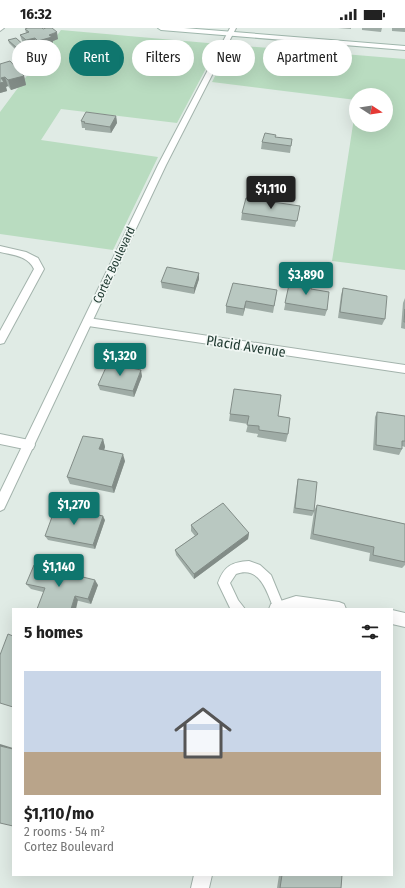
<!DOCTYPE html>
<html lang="en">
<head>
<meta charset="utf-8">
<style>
  body { margin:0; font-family:"Fira Sans Condensed",sans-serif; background:#f6f6f6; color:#222; height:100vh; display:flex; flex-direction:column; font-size:15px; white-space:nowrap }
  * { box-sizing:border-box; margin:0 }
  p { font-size:13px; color:#767676 }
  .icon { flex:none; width:22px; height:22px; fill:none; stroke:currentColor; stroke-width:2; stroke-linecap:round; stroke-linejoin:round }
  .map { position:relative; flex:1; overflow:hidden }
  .sheet { position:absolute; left:12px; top:580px; width:381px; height:268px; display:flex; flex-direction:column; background:#fff; border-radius:0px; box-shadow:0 4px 16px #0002 }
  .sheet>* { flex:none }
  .guide { position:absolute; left:12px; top:12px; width:381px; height:36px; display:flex; gap:8px }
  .needle { width:26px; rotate:102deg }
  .fabs { position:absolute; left:349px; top:60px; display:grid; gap:8px }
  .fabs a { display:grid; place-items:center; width:44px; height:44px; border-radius:50%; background:#fff; box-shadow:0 4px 16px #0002; font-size:20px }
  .price { position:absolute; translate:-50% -34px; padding:0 9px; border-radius:4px; background:#0f766e; color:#fff; font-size:13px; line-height:26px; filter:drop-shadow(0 1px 2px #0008) }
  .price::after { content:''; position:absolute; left:50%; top:24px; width:12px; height:9px; margin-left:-6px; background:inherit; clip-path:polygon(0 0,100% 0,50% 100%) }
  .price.active { background:#222; color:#fff }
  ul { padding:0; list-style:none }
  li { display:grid; align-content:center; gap:8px; height:212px; padding:0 12px }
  li span { display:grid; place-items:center; height:124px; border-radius:0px; color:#555 }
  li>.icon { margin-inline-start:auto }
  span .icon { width:72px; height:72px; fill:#fffc; stroke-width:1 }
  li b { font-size:17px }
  h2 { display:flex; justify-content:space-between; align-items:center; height:48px; padding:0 12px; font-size:17px }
  .chip { padding:0 14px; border-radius:18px; background:#fff; box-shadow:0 4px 16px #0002; font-size:14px; line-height:36px }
  .chip.active { background:#0f766e; color:#fff }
  .status { display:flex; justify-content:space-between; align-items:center; height:28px; padding:0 20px; background:#fff; direction:ltr }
  .status svg { height:11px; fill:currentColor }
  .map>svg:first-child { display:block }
  .green { fill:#b9dcc0 }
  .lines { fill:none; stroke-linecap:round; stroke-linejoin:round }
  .service-casing { stroke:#a3b3ac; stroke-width:2 }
  .minor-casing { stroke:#a3b3ac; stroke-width:2 }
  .tertiary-casing { stroke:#a3b3ac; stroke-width:2 }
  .secondary-casing { stroke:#9fb6ac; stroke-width:2 }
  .service { fill:#fff; fill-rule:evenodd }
  .minor { fill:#fff; fill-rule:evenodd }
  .tertiary { fill:#fff; fill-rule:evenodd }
  .secondary { fill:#fff; fill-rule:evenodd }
  .wall { fill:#9faca6 }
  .shaded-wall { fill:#828c87 }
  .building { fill:#b9c8c1; stroke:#828c87 }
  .labels { text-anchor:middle; stroke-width:3.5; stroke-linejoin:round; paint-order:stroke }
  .far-street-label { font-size:12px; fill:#213b32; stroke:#f1f7f4 }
  .street-label { font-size:14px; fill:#213b32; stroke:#f1f7f4 }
</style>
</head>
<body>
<div class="status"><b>16:32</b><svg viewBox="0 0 49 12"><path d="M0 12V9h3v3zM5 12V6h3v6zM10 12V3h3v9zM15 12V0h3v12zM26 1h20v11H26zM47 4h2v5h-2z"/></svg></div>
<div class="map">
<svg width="405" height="860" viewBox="0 0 405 860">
  <rect width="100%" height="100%" fill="#e0ebe5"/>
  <g class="green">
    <path d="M61,2L219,16L177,95L61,81L41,112L158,129L113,222L0,206V84Z"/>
    <path d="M231,17L405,31V242L332,233L356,77V97H386V67H356V72L212,54Z"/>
  </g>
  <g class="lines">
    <defs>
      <path id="service" d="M249,533L260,537L271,547L285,581H274C267,564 260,537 236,546L230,555L238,572L245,581L230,580L218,555C224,538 232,534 249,533Z"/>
      <g id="minor">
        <path d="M0,0H4L0,3Z"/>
        <path d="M0,218L26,224L38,230L44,241L4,315L0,316V303L34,241C28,228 13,227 0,224Z"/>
        <path d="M88,290L405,337V345L88,298L84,297L83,294L84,291Z"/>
        <path d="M0,406L29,412L33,413L35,417L33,421L29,422L0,416Z"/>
        <path d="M296,568L339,574L344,576L346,581H269L271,576Z"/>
        <path d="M392,582L405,585V599L392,596Z"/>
        <path d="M194,847H212L209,860H191Z"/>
      </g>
      <path id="tertiary" d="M230,0H236L166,137L4,481L0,483V464L158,137Z"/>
      <path id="secondary" d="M158,0H184L405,18V22L161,2Z"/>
    </defs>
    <use href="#service" class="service-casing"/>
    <use href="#minor" class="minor-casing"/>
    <use href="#tertiary" class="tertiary-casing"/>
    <use href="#secondary" class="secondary-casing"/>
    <use href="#service" class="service"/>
    <use href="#minor" class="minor"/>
    <use href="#tertiary" class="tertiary"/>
    <use href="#secondary" class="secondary"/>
  </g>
  <g class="wall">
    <path d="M338,0H351V1Z"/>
    <path d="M362,0H382L381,4L362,2Z"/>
    <path d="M392,0H405V4L392,3Z"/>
    <path d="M25,1L58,11L53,13V16L39,19L36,17L28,19L22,13L20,7L26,5Z"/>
    <path d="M8,12L26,19L27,23L19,25L9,15Z"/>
    <path d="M0,36L24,48L26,57L11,62L8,58L6,59L7,63L0,65Z"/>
    <path d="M116,88L117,95L111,105L85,102V100H82L81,93Z"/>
    <path d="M275,109L291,118L290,125L261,121L262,114Z"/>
    <path d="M300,178L295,199L241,192L242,185Z"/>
    <path d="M199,245V251L194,266L162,260L161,254Z"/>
    <path d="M290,252L327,282L325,288L284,282Z"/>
    <path d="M343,260L385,291L382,297L338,290L341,267Z"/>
    <path d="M277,262L273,285L245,280L243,288L226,285V278Z"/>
    <path d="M405,270V301L401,300L403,275Z"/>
    <path d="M142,348L134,369L100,362L98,357Z"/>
    <path d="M377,384L405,388V419L402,418V421L399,427L373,422L375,389Z"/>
    <path d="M230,386L278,388L288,406L286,414L257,409L258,406L246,404L248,396L229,393Z"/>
    <path d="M103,411L105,419L104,422L125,433L114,465L70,456L67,449Z"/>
    <path d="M298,451L314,483L317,477L405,496V537L402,540L369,533L370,525L310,511L314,484L312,488L293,485L297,456Z"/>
    <path d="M105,492L95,521L48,512L45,508Z"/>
    <path d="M191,497L249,505L248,511L194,551L176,527L175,522L195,508L191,503Z"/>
    <path d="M26,556L98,557L91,576L31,561Z"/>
    <path d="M279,847H342L341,860H277Z"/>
  </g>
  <g class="shaded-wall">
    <path d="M57,4L58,11L53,13V16L39,19L38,13L49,7Z"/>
    <path d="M35,10L36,17L28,19L26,12Z"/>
    <path d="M26,19L27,23L19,25L18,21Z"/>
    <path d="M24,48L26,57L11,62L8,52Z"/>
    <path d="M5,49L8,58L6,59L7,63L0,65V55L1,50Z"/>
    <path d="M116,88L117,95L111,105L110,99Z"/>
    <path d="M199,245V251L194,266V260Z"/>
    <path d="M246,273L245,280L243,288L244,281Z"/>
    <path d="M141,342L142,348L134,369L133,363Z"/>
    <path d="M103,411L105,419L102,428L99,421Z"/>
    <path d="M123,426L125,433L114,465L112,459Z"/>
    <path d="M103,488L105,492L95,521L93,517Z"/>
    <path d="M249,505L248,511L194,551V546Z"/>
    <path d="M95,552L98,557L91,576L88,571Z"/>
    <path d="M75,568L78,572L76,581H71Z"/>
    <path d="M0,716L13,720V721L0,718Z"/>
  </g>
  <g class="building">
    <path d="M28,0H42L43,1L46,0H52L57,4L49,7L52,9L38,13L35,10L26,12L20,7L29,4L25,1Z"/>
    <path d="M16,10L26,19L18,21L8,12Z"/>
    <path d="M10,33L24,48L8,52L5,49L1,50L4,54L0,55V36Z"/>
    <path d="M86,84L116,88L110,99L84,95L85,94L81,93Z"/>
    <path d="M265,105L276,107L275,109L292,111L291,118L262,114Z"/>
    <path d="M246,170L300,178L297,193L242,185Z"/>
    <path d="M167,239L199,245L194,260L161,254Z"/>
    <path d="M290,252L312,255L311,261L329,264L327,282L285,275Z"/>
    <path d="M233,255L277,262L274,278L246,273L244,281L226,278Z"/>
    <path d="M343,260L387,268L385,291L340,284Z"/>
    <path d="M405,281V294H404Z"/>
    <path d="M108,335L141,342L133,363L98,357Z"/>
    <path d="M234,361L281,367L278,388L290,390L288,406L259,402V398L247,397L249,388L230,386Z"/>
    <path d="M377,384L405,388V413H402V421L376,417Z"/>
    <path d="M83,408L103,411L99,421L123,426L112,459L67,449Z"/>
    <path d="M298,451L317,454L314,483L295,480Z"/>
    <path d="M223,475L249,505L194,546L175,522L198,506L191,497Z"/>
    <path d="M317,477L405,496V534L373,527L374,519L313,506Z"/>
    <path d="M56,478L103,488L93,517L45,508Z"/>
    <path d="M34,537L95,552L88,571L75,568L71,581H37L45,560L26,556Z"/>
    <path d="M8,606L13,608V679L0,675V627Z"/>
    <path d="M0,718L13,721V798L0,795Z"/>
    <path d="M282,847H342L341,860H280Z"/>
  </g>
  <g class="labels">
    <g class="far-street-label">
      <text transform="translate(114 237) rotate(-65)" y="4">Cortez Boulevard</text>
    </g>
    <g class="street-label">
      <text transform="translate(246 318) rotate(9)" y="5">Placid Avenue</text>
    </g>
  </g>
</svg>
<div class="fabs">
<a><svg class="needle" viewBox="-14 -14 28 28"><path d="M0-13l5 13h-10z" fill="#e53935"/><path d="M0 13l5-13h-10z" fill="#767676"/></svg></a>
</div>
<b class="price active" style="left:271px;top:182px">$1,110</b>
<b class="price" style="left:306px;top:268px">$3,890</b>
<b class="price" style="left:120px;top:349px">$1,320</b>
<b class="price" style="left:74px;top:498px">$1,270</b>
<b class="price" style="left:59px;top:560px">$1,140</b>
<div class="guide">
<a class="chip">Buy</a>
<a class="chip active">Rent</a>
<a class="chip">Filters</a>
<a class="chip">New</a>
<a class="chip">Apartment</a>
</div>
<section class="sheet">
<h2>5 homes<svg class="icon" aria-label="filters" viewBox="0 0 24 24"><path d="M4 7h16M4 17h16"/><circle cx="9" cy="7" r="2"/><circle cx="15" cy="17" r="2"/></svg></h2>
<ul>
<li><span style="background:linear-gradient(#c9d6e8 65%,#b9a48a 0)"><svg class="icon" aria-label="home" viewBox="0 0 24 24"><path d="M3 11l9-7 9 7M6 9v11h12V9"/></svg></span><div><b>$1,110/mo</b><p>2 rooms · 54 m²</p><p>Cortez Boulevard</p></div></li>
</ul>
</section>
</div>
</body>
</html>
